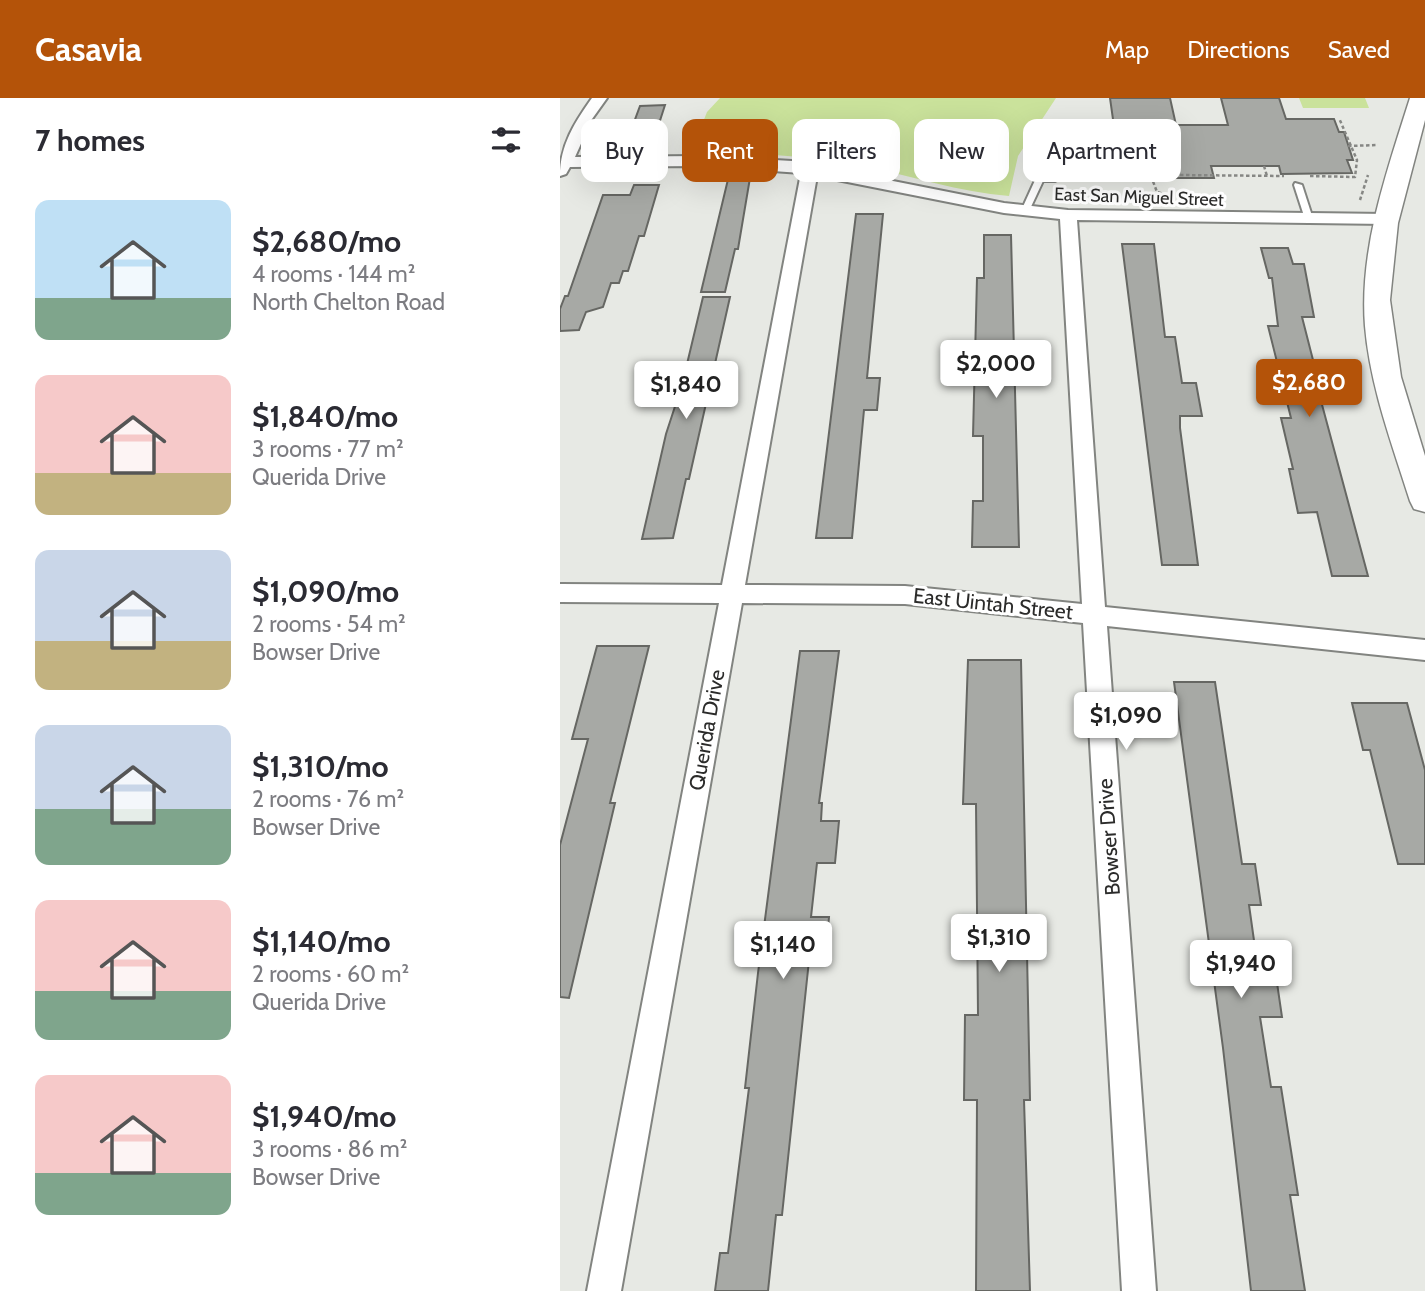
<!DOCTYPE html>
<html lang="en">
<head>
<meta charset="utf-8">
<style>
  body { margin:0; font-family:Cabin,sans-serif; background:#f7f7f7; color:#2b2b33; height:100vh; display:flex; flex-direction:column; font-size:26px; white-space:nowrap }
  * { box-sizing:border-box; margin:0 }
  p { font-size:23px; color:#7c7c81 }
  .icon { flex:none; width:38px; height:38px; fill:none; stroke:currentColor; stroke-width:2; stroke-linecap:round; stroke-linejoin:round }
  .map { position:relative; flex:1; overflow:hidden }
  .side { display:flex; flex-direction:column; background:#fff; width:560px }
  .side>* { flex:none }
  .hud { position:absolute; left:21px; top:21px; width:665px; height:63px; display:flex; gap:14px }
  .price { position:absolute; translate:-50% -60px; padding:0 16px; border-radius:7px; background:#fff; color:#222; font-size:23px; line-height:46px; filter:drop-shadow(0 2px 4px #0008) }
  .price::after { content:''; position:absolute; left:50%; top:42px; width:21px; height:16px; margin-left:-10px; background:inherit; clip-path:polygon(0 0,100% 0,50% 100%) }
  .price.on { background:#b45309; color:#fff }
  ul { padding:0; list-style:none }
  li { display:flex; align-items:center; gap:21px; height:175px; padding:0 35px }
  li span { display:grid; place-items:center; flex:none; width:196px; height:140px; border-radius:14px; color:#555 }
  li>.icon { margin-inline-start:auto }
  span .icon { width:84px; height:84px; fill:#fffc; stroke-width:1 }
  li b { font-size:30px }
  h2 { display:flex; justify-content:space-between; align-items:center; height:84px; padding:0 35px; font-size:30px }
  .tag { padding:0 24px; border-radius:14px; background:#fff; box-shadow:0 7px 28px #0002; font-size:24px; line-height:63px }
  .tag.on { background:#b45309; color:#fff }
  header { display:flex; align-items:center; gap:42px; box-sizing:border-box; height:98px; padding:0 35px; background:#b45309; color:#fff }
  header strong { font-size:33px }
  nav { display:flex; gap:38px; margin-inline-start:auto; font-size:24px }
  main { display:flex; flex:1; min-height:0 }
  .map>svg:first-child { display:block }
  .green { fill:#cae29b }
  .building { fill:#a7a9a5; stroke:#666763; stroke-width:2 }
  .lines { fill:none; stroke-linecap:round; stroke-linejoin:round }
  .service-casing { stroke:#828480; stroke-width:4 }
  .minor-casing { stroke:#828480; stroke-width:4 }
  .secondary-casing { stroke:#828480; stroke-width:3 }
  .path { stroke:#868784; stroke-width:2.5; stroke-dasharray:3.5 2.5; stroke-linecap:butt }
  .service { fill:#fff; fill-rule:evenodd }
  .minor { fill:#fff; fill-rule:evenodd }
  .secondary { fill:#fff; fill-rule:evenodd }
  .labels { text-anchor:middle; stroke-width:6; stroke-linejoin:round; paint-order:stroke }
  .far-street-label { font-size:18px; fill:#2b2b2a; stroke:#fff }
  .street-label { font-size:21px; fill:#2b2b2a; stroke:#fff }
</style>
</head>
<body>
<header>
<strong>Casavia</strong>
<nav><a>Map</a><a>Directions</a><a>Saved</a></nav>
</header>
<main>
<section class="side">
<h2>7 homes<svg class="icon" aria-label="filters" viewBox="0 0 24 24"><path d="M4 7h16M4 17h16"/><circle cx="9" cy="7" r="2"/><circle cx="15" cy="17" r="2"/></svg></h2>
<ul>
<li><span style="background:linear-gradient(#bfe0f5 70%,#7fa58c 0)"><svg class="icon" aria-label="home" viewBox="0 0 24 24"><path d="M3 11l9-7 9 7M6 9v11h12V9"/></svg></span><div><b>$2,680/mo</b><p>4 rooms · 144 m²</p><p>North Chelton Road</p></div></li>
<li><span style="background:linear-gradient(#f6c9c9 70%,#c2b280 0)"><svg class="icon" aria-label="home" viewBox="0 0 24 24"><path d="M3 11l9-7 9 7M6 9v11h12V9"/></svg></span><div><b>$1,840/mo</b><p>3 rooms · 77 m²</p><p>Querida Drive</p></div></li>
<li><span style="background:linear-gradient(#c9d6e8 65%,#c2b280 0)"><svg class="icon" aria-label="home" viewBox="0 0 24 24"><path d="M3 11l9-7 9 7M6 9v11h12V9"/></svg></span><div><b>$1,090/mo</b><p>2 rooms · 54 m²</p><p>Bowser Drive</p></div></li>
<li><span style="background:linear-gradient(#c9d6e8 60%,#7fa58c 0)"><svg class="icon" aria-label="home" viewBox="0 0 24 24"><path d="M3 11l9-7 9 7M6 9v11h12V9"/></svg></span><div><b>$1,310/mo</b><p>2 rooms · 76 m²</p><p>Bowser Drive</p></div></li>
<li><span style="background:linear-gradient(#f6c9c9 65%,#7fa58c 0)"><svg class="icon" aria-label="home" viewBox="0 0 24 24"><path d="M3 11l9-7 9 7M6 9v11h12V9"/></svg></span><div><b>$1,140/mo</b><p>2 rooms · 60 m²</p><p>Querida Drive</p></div></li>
<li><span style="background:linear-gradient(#f6c9c9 70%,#7fa58c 0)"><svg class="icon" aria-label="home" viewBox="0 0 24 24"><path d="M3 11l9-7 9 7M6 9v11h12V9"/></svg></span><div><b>$1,940/mo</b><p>3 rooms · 86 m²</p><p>Bowser Drive</p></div></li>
</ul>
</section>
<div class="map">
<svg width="865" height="1193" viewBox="0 0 865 1193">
  <rect width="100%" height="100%" fill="#e7e9e4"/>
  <g class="green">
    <path d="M160,0H496L458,58L449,98C399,94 352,78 302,68C245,57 189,55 131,54L147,14Z"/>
    <path d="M739,0H805L809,10H743Z"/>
    <path d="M485,39H545L549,62H473V57Z"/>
  </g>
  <g class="building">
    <path d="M550,0H610L616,27H668L661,0H719L726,21H774L779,34H784L793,62H787L792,75L721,76L719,68H651L654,80H588L585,63L559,64Z"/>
    <path d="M105,7L96,35H70L80,8Z"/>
    <path d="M170,73L191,74L178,151H175L165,194H141Z"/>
    <path d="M74,87H99L84,138H79L68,173H63L59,185H51L43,209L26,214L19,232L0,233V211L5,198H8L43,97H70Z"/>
    <path d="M296,116H323L307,280H320L317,312H304L292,440H256Z"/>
    <path d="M424,137H451L459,449H412L413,403H423V338H413L417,180H424Z"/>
    <path d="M562,146H594L605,239H615L622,285H636L642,318H620V330L638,467H602Z"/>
    <path d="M701,150H728L733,166H744L754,219H742L753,262H750L808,478H772L757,414L738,415L729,371H733L721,320H731L708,228H718L712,180H709Z"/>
    <path d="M143,199H170L129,381H126L113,440L82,441L106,336L122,287Z"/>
    <path d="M37,548H89L50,705H55L9,900L0,899V747L28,641H12Z"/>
    <path d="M240,553H279L259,705H262L261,723H279L275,765H257L251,819H269L266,853H250L222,1117H216L208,1193H155L160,1155H168L189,990H185L198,875Z"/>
    <path d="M408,562H461L470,1002H464L470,1193H416L417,1002H404L405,917H418L416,706H403Z"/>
    <path d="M614,584H655L682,766H695L701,807H689L698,871H715L722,919H700L711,989H721L738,1097H730L745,1193H691L663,950Z"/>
    <path d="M792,605H847L865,672V766H838L810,652H803Z"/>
  </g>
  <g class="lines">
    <defs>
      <g id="service">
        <path d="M477,78L495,79L499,81L495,83H483L469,113L462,115L461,113Z"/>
        <path d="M735,85L742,87L753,121L752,123L745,121L734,87Z"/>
      </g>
      <path id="minor" d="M32,0H47L32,21L15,59L141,58L232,63L444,105L508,112L827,116L835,121L827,126L517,122L545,509L865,542V562L547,528L596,1193H562L523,525L345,506L182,505L61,1193H27L159,505L0,504V486L162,487L241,75L141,68L10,69L6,76L0,78C0,47 15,24 32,0ZM257,78L444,115L500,121L522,506L345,488L185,487Z"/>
      <path id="secondary" d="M850,0H865V22L838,125L830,202L841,279L865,358V414L854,411L850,403C832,346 810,288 805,228C799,150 827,73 850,0Z"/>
    </defs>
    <use href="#service" class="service-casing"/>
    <use href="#minor" class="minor-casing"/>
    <use href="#secondary" class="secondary-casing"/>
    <g class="path">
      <path d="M788,48L818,47"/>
      <path d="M287,56L333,66"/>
      <path d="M559,64L561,78"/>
      <path d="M704,68L707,78"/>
      <path d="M512,76L724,78"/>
      <path d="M591,78L597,94L607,97"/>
      <path d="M750,78L795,79L797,62L779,20"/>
      <path d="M800,102L808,77"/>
    </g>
    <use href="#service" class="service"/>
    <use href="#minor" class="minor"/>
    <use href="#secondary" class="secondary"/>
  </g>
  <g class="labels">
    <g class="far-street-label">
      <text transform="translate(579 99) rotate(2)" y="6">East San Miguel Street</text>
    </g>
    <g class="street-label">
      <text transform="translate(433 506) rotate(6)" y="7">East Uintah Street</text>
      <text transform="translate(147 632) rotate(-80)" y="7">Querida Drive</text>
      <text transform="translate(549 739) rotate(-94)" y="7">Bowser Drive</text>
    </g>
  </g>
</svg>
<b class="price" style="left:436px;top:302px">$2,000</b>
<b class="price on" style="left:749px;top:321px">$2,680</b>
<b class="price" style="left:126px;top:323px">$1,840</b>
<b class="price" style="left:566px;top:654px">$1,090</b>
<b class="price" style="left:439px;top:876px">$1,310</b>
<b class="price" style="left:223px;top:883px">$1,140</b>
<b class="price" style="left:681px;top:902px">$1,940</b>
<div class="hud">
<a class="tag">Buy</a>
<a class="tag on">Rent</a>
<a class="tag">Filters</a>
<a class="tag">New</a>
<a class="tag">Apartment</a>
</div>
</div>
</main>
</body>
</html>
